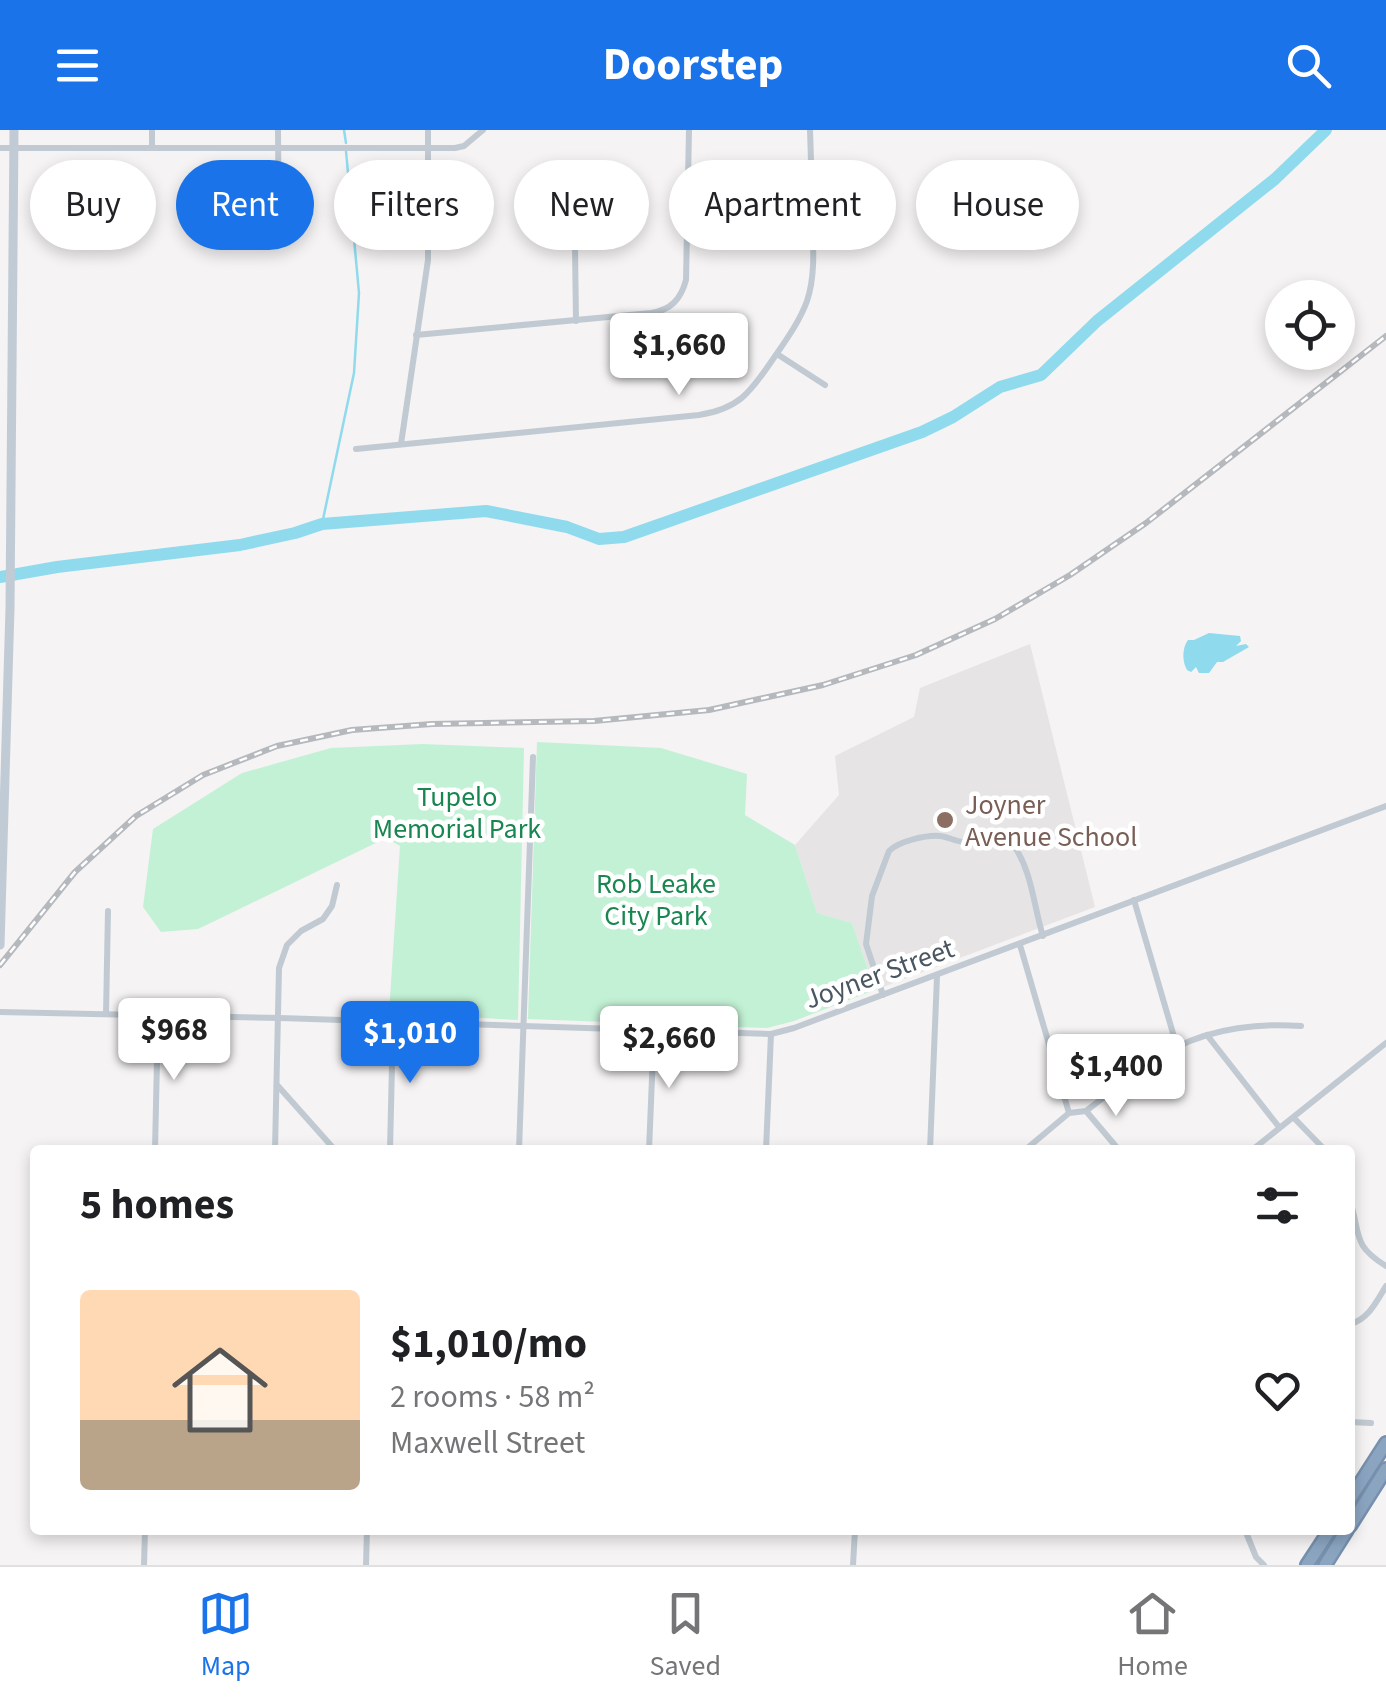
<!DOCTYPE html>
<html lang="en">
<head>
<meta charset="utf-8">
<style>
  body { margin:0; font-family:"Source Sans 3",sans-serif; background:#f2f2f2; color:#202124; height:100vh; display:flex; flex-direction:column; font-size:38px; white-space:nowrap }
  * { box-sizing:border-box; margin:0 }
  p { font-size:32px; color:#757577 }
  .icon { flex:none; width:55px; height:55px; fill:none; stroke:currentColor; stroke-width:2; stroke-linecap:round; stroke-linejoin:round }
  .map { position:relative; flex:1; overflow:hidden }
  .panel { position:absolute; left:30px; top:1015px; width:1325px; height:390px; display:flex; flex-direction:column; background:#fff; border-radius:10px; box-shadow:0 5px 15px #0003 }
  .panel>* { flex:none }
  .top-card { position:absolute; left:30px; top:30px; width:1328px; height:90px; display:flex; gap:20px }
  .tools { position:absolute; left:1265px; top:150px; display:grid; gap:20px }
  .tools a { display:grid; place-items:center; width:90px; height:90px; border-radius:50%; background:#fff; box-shadow:0 5px 15px #0003; font-size:50px }
  .price { position:absolute; translate:-50% -85px; padding:0 22px; border-radius:10px; background:#fff; color:#222; font-size:32px; line-height:65px; filter:drop-shadow(0 2px 5px #0008) }
  .price::after { content:''; position:absolute; left:50%; top:60px; width:30px; height:22px; margin-left:-15px; background:inherit; clip-path:polygon(0 0,100% 0,50% 100%) }
  .price.current { background:#1a73e8; color:#fff }
  ul { padding:0; list-style:none }
  li { display:flex; align-items:center; gap:30px; height:250px; padding:0 50px }
  li+li { border-top:2px solid #e0e0e0 }
  li span { display:grid; place-items:center; flex:none; width:280px; height:200px; border-radius:10px; color:#555 }
  li>.icon { margin-inline-start:auto }
  span .icon { width:120px; height:120px; fill:#fffc; stroke-width:1 }
  li b { font-size:42px }
  h2 { display:flex; justify-content:space-between; align-items:center; height:120px; padding:0 50px; font-size:42px }
  .chip { padding:0 35px; border-radius:45px; background:#fff; box-shadow:0 5px 15px #0003; font-size:35px; line-height:90px }
  .chip.current { background:#1a73e8; color:#fff }
  header { display:flex; justify-content:space-between; align-items:center; height:130px; padding:0 50px; background:#1a73e8; color:#fff; font-size:45px; font-weight:700 }
  .dock { display:flex; justify-content:space-around; align-items:center; height:140px; border-top:2px solid #e0e0e0; background:#fff; font-size:28px; color:#757577 }
  .dock a { display:grid; justify-items:center; gap:5px }
  .dock .current { color:#1a73e8 }
  .map>svg:first-child { display:block }
  .education { fill:#e6e4e5 }
  .green { fill:#c3f1d5 }
  .water { fill:#90daee }
  .lines { fill:none; stroke-linecap:round; stroke-linejoin:round }
  .stream { stroke:#90daee; stroke-width:2.5 }
  .river { stroke:#90daee; stroke-width:12 }
  .highway-casing { stroke:#7690ad; stroke-width:16 }
  .street { stroke:#c1cad2; stroke-width:6 }
  .secondary { stroke:#c1cbd6; stroke-width:9 }
  .highway { stroke:#8ba5c1; stroke-width:11 }
  .rail-casing { stroke:#b5b8bd; stroke-width:6 }
  .rail { stroke:#fff; stroke-width:2.5; stroke-dasharray:8; stroke-linecap:butt }
  .education-dot { fill:#8d6e63; stroke:#fff; stroke-width:4 }
  .labels { text-anchor:middle; stroke-width:9; stroke-linejoin:round; paint-order:stroke }
  .park-label { font-size:28px; fill:#17864f; stroke:#fff }
  .education-label { font-size:28px; fill:#785e54; stroke:#fff; text-anchor:start }
  .street-label { font-size:28px; fill:#4a5661; stroke:#fff }
</style>
</head>
<body>
<header><svg class="icon" aria-label="menu" viewBox="0 0 24 24"><path d="M4 6h16M4 12h16M4 18h16"/></svg>Doorstep<svg class="icon" aria-label="search" viewBox="0 0 24 24"><circle cx="10" cy="10" r="6"/><path d="M15 15l6 6"/></svg></header>
<div class="map">
<svg width="1386" height="1435" viewBox="0 0 1386 1435">
  <rect width="100%" height="100%" fill="#f5f3f3"/>
  <path class="education" d="M1030,514L1095,777L875,860L852,793L817,783L795,715L839,665L835,626L914,587L920,558Z"/>
  <g class="green">
    <path d="M537,612L661,618L747,644L745,685L795,715L817,783L852,793L875,860L794,891L767,898L528,889Z"/>
    <path d="M423,614L524,618L518,890L389,883L400,716L386,708L198,799L161,802L143,777L153,699L242,643L331,618Z"/>
  </g>
  <path class="water" d="M1209,503L1240,506L1241,511L1236,516L1246,514L1249,517L1223,532H1217L1209,543H1199L1196,537L1191,542L1187,540C1182,531 1182,518 1188,510H1194Z"/>
  <g class="lines">
    <g class="stream">
      <path d="M344,0L346,13"/>
      <path d="M322,394L354,243L359,163L346,21"/>
    </g>
    <path class="river" d="M0,447L57,437L240,415L295,403L322,394L486,381L567,397L599,409L624,407L922,302L953,287L1000,257L1041,245L1097,191L1275,49L1326,0"/>
    <defs>
      <g id="highway">
        <path d="M1350,1369L1386,1313"/>
        <path d="M1350,1396L1386,1339"/>
        <path d="M1307,1435L1330,1400"/>
        <path d="M1325,1435L1347,1400"/>
      </g>
    </defs>
    <use href="#highway" class="highway-casing"/>
    <g class="street">
      <path d="M152,0V16"/>
      <path d="M278,0L279,115"/>
      <path d="M0,18H455L464,16L483,0"/>
      <path d="M575,117L576,191"/>
      <path d="M416,205L651,183C671,180 681,169 686,150L689,0"/>
      <path d="M777,224L825,255"/>
      <path d="M401,314L428,130V0"/>
      <path d="M356,319L699,285C738,279 750,263 771,232C784,213 799,193 807,171C816,144 813,114 812,86C812,57 811,29 810,0"/>
      <path d="M1134,770L1177,917"/>
      <path d="M1020,815L1069,983"/>
      <path d="M883,865L866,814L872,766L889,721C899,711 926,705 940,706C948,707 955,711 963,712C982,715 999,696 1014,716C1032,741 1034,778 1043,806"/>
      <path d="M0,882L280,888L771,904L794,898L1386,676"/>
      <path d="M106,884L108,781"/>
      <path d="M1207,905L1279,997"/>
      <path d="M278,956L335,1020"/>
      <path d="M1086,981L1119,1020"/>
      <path d="M1294,988L1325,1020"/>
      <path d="M155,1020L158,885"/>
      <path d="M275,1020L279,838L287,815L301,801L323,789L332,776L337,755"/>
      <path d="M390,1020L393,892"/>
      <path d="M519,1020L533,627"/>
      <path d="M649,1020L654,900"/>
      <path d="M766,1020L771,904"/>
      <path d="M930,1020L937,846"/>
      <path d="M1025,1020L1069,983L1086,981C1115,959 1144,934 1177,917C1214,898 1260,893 1301,896"/>
      <path d="M1252,1020L1386,913"/>
      <path d="M1350,1071C1361,1105 1352,1115 1386,1136"/>
      <path d="M1350,1194C1368,1190 1377,1171 1386,1156"/>
      <path d="M1350,1292L1371,1293"/>
      <path d="M1245,1400L1256,1427L1264,1435"/>
      <path d="M144,1435L145,1400"/>
      <path d="M366,1435L367,1400"/>
      <path d="M853,1435L855,1400"/>
    </g>
    <path class="secondary" d="M0,815L10,478L14,0"/>
    <use href="#highway" class="highway"/>
    <defs>
      <path id="rail" d="M0,835L75,742L136,686L203,645L277,616L352,600L432,594L594,591L709,580L823,555L916,525L995,489L1070,445L1146,393L1386,206"/>
    </defs>
    <use href="#rail" class="rail-casing"/>
    <use href="#rail" class="rail"/>
  </g>
  <circle class="education-dot" cx="945" cy="690" r="10"/>
  <g class="labels">
    <g class="park-label">
      <text x="457" y="676">Tupelo<tspan x="457" dy="32">Memorial Park</tspan></text>
      <text x="656" y="763">Rob Leake<tspan x="656" dy="32">City Park</tspan></text>
    </g>
    <g class="education-label">
      <text x="965" y="684">Joyner<tspan x="965" dy="32">Avenue School</tspan></text>
    </g>
    <g class="street-label">
      <text transform="translate(879 843) rotate(-20)" y="10">Joyner Street</text>
    </g>
  </g>
</svg>
<div class="tools">
<a><svg class="icon" aria-label="locate" viewBox="0 0 24 24"><circle cx="12" cy="12" r="6"/><path d="M12 2v4M12 18v4M2 12h4M18 12h4"/></svg></a>
</div>
<b class="price" style="left:679px;top:268px">$1,660</b>
<b class="price" style="left:174px;top:953px">$968</b>
<b class="price current" style="left:410px;top:956px">$1,010</b>
<b class="price" style="left:669px;top:961px">$2,660</b>
<b class="price" style="left:1116px;top:989px">$1,400</b>
<div class="top-card">
<a class="chip">Buy</a>
<a class="chip current">Rent</a>
<a class="chip">Filters</a>
<a class="chip">New</a>
<a class="chip">Apartment</a>
<a class="chip">House</a>
</div>
<section class="panel">
<h2>5 homes<svg class="icon" aria-label="filters" viewBox="0 0 24 24"><path d="M4 7h16M4 17h16"/><circle cx="9" cy="7" r="2"/><circle cx="15" cy="17" r="2"/></svg></h2>
<ul>
<li><span style="background:linear-gradient(#ffd9b3 65%,#b9a48a 0)"><svg class="icon" aria-label="home" viewBox="0 0 24 24"><path d="M3 11l9-7 9 7M6 9v11h12V9"/></svg></span><div><b>$1,010/mo</b><p>2 rooms · 58 m²</p><p>Maxwell Street</p></div><svg class="icon" aria-label="heart" viewBox="0 0 24 24"><path d="M12 20l-8-8c-3-5 5-10 8-4 3-6 11-1 8 4z"/></svg></li>
</ul>
</section>
</div>
<nav class="dock">
<a class="current"><svg class="icon" aria-label="map" viewBox="0 0 24 24"><path d="M3 6l6-2 6 2 6-2v14l-6 2-6-2-6 2zM9 4v14M15 6v14"/></svg>Map</a>
<a><svg class="icon" aria-label="saved" viewBox="0 0 24 24"><path d="M7 4h10v16l-5-4-5 4z"/></svg>Saved</a>
<a><svg class="icon" aria-label="home" viewBox="0 0 24 24"><path d="M3 11l9-7 9 7M6 9v11h12V9"/></svg>Home</a>
</nav>
</body>
</html>
